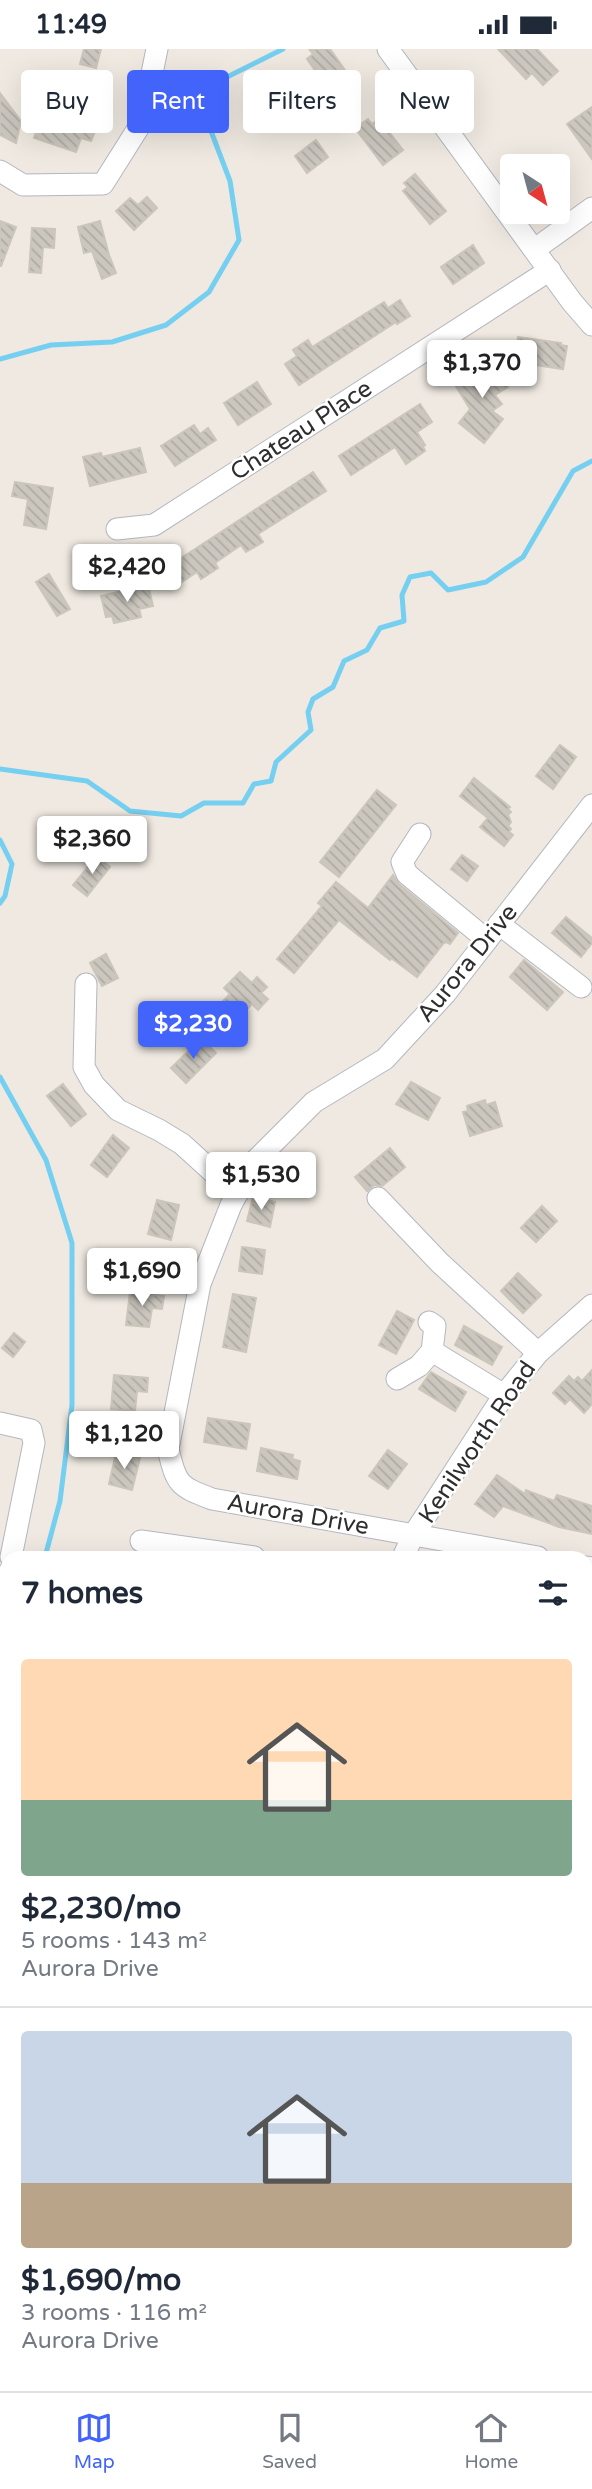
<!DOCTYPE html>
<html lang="en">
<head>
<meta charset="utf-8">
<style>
  body { margin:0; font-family:"Varela Round",sans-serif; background:#f6f6f7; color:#1f2937; height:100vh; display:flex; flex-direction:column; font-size:26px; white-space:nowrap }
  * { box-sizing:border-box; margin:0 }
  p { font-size:23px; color:#747a83 }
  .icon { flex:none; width:38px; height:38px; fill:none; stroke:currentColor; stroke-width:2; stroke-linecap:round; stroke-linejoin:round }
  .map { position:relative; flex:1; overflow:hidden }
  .details { position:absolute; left:0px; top:1502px; width:593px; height:842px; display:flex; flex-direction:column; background:#fff; border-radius:21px 21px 0 0; box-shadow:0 7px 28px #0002 }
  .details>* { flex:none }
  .top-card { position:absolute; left:21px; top:21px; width:551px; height:63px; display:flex; gap:14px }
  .needle { width:46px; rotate:144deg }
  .buttons { position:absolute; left:500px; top:105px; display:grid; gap:14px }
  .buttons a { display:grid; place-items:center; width:70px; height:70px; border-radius:7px; background:#fff; box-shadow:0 7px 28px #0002; font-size:35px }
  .price { position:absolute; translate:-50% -60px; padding:0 16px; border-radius:7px; background:#fff; color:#222; font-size:23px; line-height:46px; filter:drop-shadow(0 2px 4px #0008) }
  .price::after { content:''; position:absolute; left:50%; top:42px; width:21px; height:16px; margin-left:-10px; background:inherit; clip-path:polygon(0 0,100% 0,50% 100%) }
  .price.selected { background:#4264fb; color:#fff }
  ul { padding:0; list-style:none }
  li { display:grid; align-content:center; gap:14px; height:371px; padding:0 21px }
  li+li { border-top:2px solid #e0e1e3 }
  li span { display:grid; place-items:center; height:217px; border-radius:7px; color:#555 }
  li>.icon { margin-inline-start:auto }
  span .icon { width:126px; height:126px; fill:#fffc; stroke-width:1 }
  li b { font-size:30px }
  h2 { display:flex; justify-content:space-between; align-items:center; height:84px; padding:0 21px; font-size:30px }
  .pill { padding:0 24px; border-radius:7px; background:#fff; box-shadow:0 7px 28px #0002; font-size:24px; line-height:63px }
  .pill.selected { background:#4264fb; color:#fff }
  .status { display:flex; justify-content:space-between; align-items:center; height:49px; padding:0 35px; background:#fff; direction:ltr }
  .status svg { height:19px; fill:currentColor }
  .tab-bar { display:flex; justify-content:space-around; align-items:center; height:98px; border-top:2px solid #e0e1e3; background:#fff; font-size:19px; color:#747a83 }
  .tab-bar a { display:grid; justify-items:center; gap:4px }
  .tab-bar .selected { color:#4264fb }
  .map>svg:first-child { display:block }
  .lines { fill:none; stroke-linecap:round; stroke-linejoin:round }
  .stream { stroke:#75cff0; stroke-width:5 }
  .building { fill:url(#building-back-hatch); stroke:#cbc5ba; stroke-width:2 }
  .minor-casing { stroke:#b4b7c1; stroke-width:23 }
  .major-casing { stroke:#c9c9c9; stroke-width:30 }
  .minor { stroke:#fff; stroke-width:21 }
  .major { stroke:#f2d163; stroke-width:28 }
  .labels { text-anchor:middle; stroke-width:5; stroke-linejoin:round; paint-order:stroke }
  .street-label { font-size:24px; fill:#2e2e2e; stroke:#fff }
</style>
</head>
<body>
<div class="status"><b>11:49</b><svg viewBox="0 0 49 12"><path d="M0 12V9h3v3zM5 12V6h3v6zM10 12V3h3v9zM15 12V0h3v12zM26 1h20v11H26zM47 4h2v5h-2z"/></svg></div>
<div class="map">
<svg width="592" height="2342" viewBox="0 0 592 2342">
  <defs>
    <pattern id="building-back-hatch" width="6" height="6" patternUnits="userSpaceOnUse" patternTransform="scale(1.75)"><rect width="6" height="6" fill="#cbc7bf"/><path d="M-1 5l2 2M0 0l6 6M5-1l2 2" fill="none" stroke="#afaba4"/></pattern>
  </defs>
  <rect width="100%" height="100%" fill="#efe9e1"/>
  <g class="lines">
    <g class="stream">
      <path d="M0,310L51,296L112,293L166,276L209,243L239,191L230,132L206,69V51L213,35L283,0"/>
      <path d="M0,720L87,732L130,762L181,767L204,754H243L254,735L271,732L276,713L311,681L308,663L313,650L333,638L344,612L367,601L380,579L404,572L402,546L410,528L431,524L448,541L486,533L523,508L573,422L592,412"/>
      <path d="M0,791L12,815L5,847L0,854"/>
      <path d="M0,1028L46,1111L72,1194V1356L60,1452L45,1508"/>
      <path d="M400,2336L405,2342"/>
    </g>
  </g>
  <g class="building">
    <path d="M84,0H101L96,19L80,15Z"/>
    <path d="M309,0H330L359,41L339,55L307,10L313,5Z"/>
    <path d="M498,0H537L558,22L543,36L532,24L526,30Z"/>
    <path d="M0,44L21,72L16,94L0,86Z"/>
    <path d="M48,53L93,69L91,75L97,77L91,92L81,89L76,103L34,89Z"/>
    <path d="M592,58V110L567,75Z"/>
    <path d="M368,70L372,75L379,70L403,101L383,116L355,79Z"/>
    <path d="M316,91L328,108L307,124L295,107Z"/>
    <path d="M415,125L446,162L430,175L403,142L408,138L404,134Z"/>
    <path d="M147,148L157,159L134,181L116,162L130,149L138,156Z"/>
    <path d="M0,172L16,178L1,217H0Z"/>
    <path d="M100,172L109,206L116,224L102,230L92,202L84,204L78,178Z"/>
    <path d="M32,179L55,180L54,199L43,198L41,224L29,223Z"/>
    <path d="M473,196L484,214L453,235L441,218Z"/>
    <path d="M400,251L410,267L397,275L396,273L299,336L285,315L297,307L293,301L308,291L312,298L384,253L388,259Z"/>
    <path d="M518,288L561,294L560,296L567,297L563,320L514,313Z"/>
    <path d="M491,310L508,338L495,346L502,355L492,362L503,370L484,394L459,374L470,360L454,334Z"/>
    <path d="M257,333L271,355L238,376L224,354Z"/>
    <path d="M420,355L432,373L417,383L425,396L423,397L425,402L406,415L395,398L351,426L339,407Z"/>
    <path d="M194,376L200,385L208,379L216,391L175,417L161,397Z"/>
    <path d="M140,399L146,423L90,437L83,408L101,404L102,408Z"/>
    <path d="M313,423L326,442L258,485L263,493L246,503L241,496L215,514L218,519L201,530L197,523L177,536L166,519Z"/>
    <path d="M15,433L53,439L46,480L24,476L28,450L12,447Z"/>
    <path d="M49,525L70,560L57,567L36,533Z"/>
    <path d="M148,536L153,557L139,560L141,568L114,574L112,567L106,568L101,547Z"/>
    <path d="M560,696L576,708L553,740L536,727Z"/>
    <path d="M474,729L510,758L508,760L511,763L508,766L511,773L508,777L511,780L509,783L513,786L504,797L480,778L488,769L460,747Z"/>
    <path d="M377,741L396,756L339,828L320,813Z"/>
    <path d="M462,806L478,817L467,832L451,820Z"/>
    <path d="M97,807L110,818L87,847L73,836Z"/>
    <path d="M393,826L399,835L458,884L450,895L446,893L443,895L417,928L391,909L390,911L339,871L294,924L277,910L322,857L318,854L336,833L368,859Z"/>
    <path d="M566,868L592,889V894L581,908L552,884Z"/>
    <path d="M106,905L118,929L102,937L90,914Z"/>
    <path d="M524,911L563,943L547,961L510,928Z"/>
    <path d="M240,923L252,934L257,928L267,938L261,944L268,950L258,961L252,955L238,969L222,953L230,945L224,939Z"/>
    <path d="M201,990L216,1004L186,1034L171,1019Z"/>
    <path d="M411,1033L440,1049L428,1071L396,1055Z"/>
    <path d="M63,1035L86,1065L71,1077L47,1047Z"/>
    <path d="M485,1051L486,1056L495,1053L502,1077L470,1087L463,1063L468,1062L467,1057Z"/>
    <path d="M113,1086L129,1099L107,1128L91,1116Z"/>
    <path d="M390,1099L405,1118L382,1137L374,1136L367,1142L355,1128Z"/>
    <path d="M253,1148L275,1153L270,1178L247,1172Z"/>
    <path d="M157,1151L179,1156L171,1191L148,1185Z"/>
    <path d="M542,1157L557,1172L536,1193L521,1179Z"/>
    <path d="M242,1198L265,1201L262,1225L239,1222Z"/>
    <path d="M518,1224L541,1246L523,1264L501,1242Z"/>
    <path d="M130,1243L164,1247L162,1260L152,1259L149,1278L126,1276Z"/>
    <path d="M233,1245L256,1249L246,1303L223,1298Z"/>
    <path d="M397,1262L414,1271L396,1305L379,1296Z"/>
    <path d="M464,1277L502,1298L492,1316L455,1296Z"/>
    <path d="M14,1284L25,1293L13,1308L2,1299Z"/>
    <path d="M592,1321V1355L584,1364L570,1350L565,1355L553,1344L569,1327L574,1332L578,1328L582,1332Z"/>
    <path d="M431,1323L466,1343L455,1362L419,1340Z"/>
    <path d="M114,1326L148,1329L147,1343L137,1342L135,1362L111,1360Z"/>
    <path d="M208,1369L250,1375L246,1400L204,1393Z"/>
    <path d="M261,1399L293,1406L292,1410L300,1412L297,1430L257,1422Z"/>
    <path d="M388,1401L407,1415L388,1440L369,1427Z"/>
    <path d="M116,1404L140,1409L132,1441L109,1435Z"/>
    <path d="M497,1426L525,1445L526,1441L554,1452L557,1446L592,1457V1485L559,1478L503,1457L494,1468L475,1455Z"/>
  </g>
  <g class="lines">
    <defs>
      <g id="minor">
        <path d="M388,0L572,253L592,276"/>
        <path d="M0,122L23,136L103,135L142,73L157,0"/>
        <path d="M535,200L592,159"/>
        <path d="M117,480L154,476L550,221"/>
        <path d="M420,785L402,813L407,825L487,891"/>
        <path d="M499,875L581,938"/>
        <path d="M86,935L84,1018L94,1036L118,1061L159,1081L182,1095L237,1145"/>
        <path d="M378,1149L440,1214L538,1304"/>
        <path d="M429,1273L435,1277L432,1302"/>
        <path d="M397,1330L419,1317L432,1302L504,1346"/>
        <path d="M0,1374L31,1381L34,1394L11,1508"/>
        <path d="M141,1492L254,1508"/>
        <path d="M403,1508L414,1485L504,1346L538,1304L592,1256"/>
        <path d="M538,1508L212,1450C178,1437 177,1436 168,1400L200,1235L231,1156L254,1113L314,1053L385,1010L445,945L592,756"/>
        <path d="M586,1518L592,1519"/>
        <path d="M0,1559L7,1525"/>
        <path d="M586,1798L592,1799"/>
        <path d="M586,1908H592"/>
        <path d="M586,2212L592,2206"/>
        <path d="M241,2342L245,2336"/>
      </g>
      <g id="major">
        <path d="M0,1807L7,1812"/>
        <path d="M586,2291L592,2296"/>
      </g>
    </defs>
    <use href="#minor" class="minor-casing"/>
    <use href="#major" class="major-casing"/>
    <use href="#minor" class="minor"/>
    <use href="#major" class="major"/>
  </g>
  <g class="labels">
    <g class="street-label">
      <text transform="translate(301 381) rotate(-33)" y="8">Chateau Place</text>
      <text transform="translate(467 914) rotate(-51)" y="8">Aurora Drive</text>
      <text transform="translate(477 1393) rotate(-56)" y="8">Kenilworth Road</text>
      <text transform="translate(298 1465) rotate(10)" y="8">Aurora Drive</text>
    </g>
  </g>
</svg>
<div class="buttons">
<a><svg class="needle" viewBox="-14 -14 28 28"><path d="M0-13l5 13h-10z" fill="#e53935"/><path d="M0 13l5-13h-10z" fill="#747a83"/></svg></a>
</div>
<b class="price" style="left:482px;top:351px">$1,370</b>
<b class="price" style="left:127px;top:555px">$2,420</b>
<b class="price" style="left:92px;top:827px">$2,360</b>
<b class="price selected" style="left:193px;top:1012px">$2,230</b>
<b class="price" style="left:261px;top:1163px">$1,530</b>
<b class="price" style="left:142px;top:1259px">$1,690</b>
<b class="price" style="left:124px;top:1422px">$1,120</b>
<div class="top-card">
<a class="pill">Buy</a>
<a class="pill selected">Rent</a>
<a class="pill">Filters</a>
<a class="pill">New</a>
</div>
<section class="details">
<h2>7 homes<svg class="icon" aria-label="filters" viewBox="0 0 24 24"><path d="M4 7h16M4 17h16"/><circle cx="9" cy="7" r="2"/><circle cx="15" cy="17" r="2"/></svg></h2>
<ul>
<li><span style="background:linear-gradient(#ffd9b3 65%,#7fa58c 0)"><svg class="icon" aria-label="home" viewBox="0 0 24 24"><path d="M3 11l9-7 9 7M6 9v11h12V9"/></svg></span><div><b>$2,230/mo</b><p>5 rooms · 143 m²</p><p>Aurora Drive</p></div></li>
<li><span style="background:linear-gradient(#c9d6e8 70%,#b9a48a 0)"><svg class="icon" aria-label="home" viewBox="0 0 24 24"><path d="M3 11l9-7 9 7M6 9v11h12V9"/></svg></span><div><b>$1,690/mo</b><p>3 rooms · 116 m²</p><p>Aurora Drive</p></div></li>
</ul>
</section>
</div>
<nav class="tab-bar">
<a class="selected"><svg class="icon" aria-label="map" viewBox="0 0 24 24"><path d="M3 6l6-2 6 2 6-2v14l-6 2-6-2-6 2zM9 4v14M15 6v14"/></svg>Map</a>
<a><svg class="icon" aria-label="saved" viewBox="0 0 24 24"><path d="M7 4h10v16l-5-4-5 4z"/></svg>Saved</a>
<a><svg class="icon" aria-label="home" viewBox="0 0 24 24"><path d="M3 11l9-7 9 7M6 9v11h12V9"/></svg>Home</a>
</nav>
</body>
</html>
